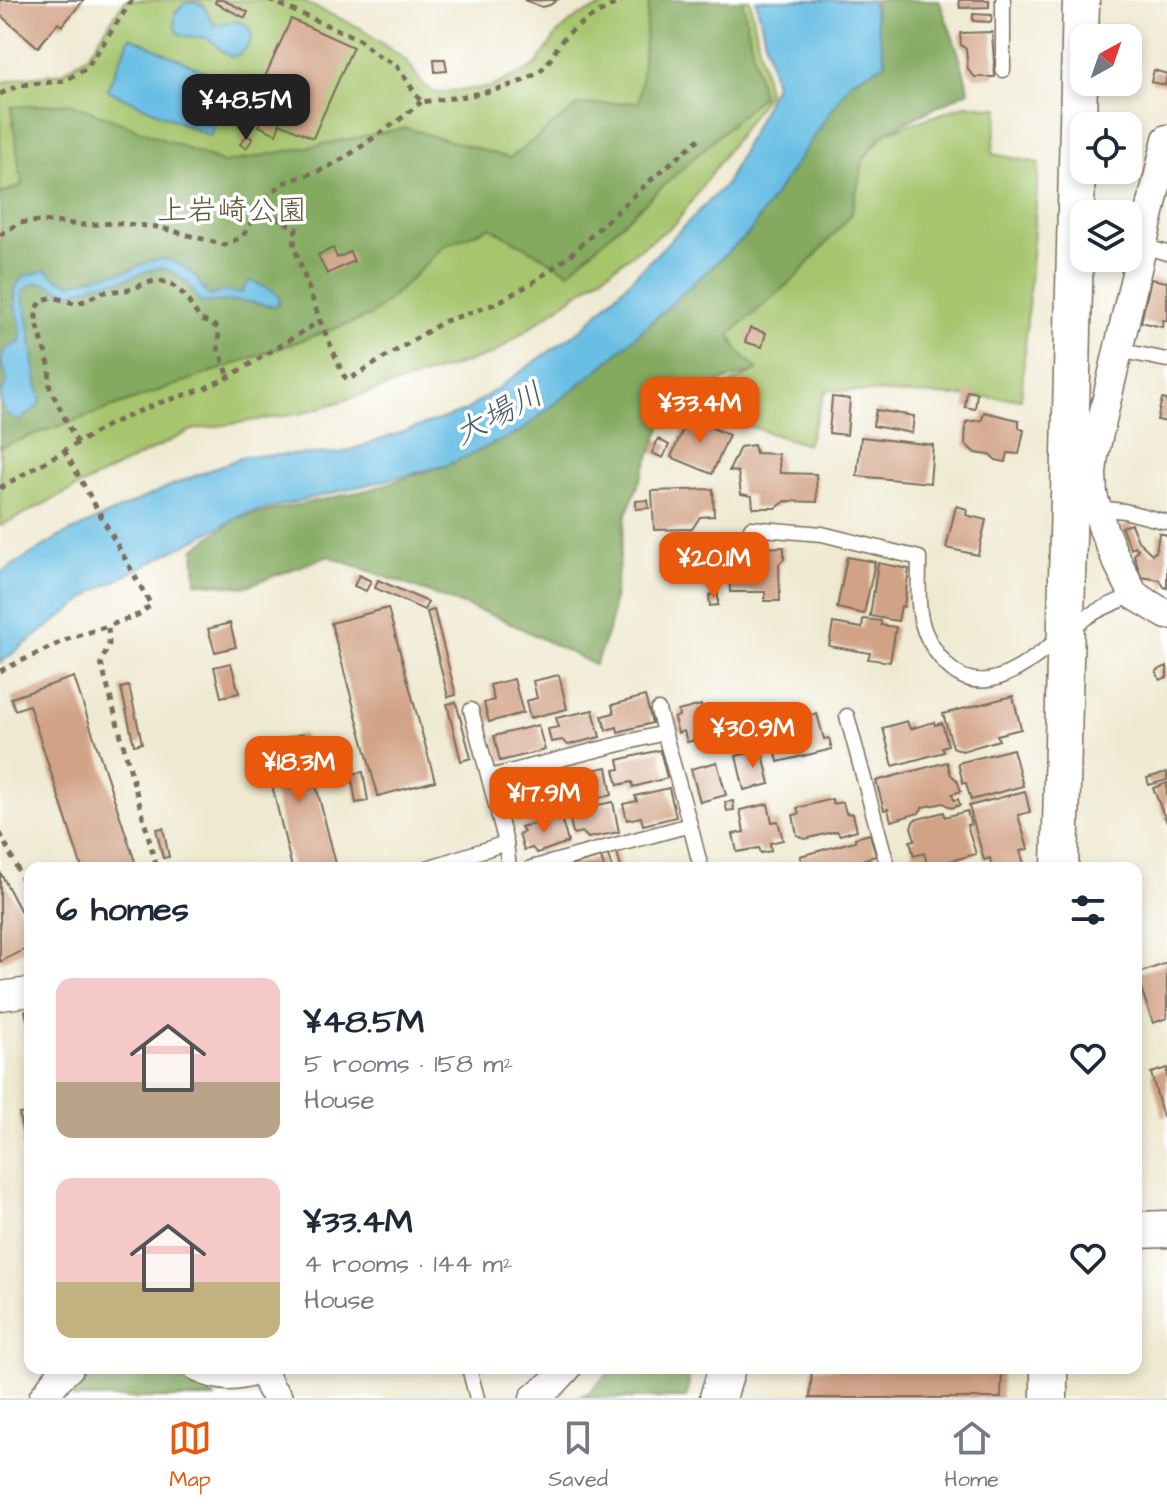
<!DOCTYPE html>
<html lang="en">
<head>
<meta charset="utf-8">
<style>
  body { margin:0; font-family:"Architects Daughter","Klee One",sans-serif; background:#f2f2f3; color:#1f2937; height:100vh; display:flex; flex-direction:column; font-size:30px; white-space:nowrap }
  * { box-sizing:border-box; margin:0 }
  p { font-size:26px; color:#747a83 }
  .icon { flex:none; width:44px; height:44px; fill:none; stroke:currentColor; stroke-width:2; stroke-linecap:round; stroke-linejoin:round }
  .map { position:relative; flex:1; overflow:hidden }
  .details { position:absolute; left:24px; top:862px; width:1118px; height:512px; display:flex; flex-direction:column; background:#fff; border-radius:16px; box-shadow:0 4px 12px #0003 }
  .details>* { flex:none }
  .needle { width:52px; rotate:40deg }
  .controls { position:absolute; left:1070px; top:24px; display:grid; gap:16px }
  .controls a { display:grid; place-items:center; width:72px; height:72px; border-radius:16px; background:#fff; box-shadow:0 4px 12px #0003; font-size:40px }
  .price { position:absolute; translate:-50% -68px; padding:0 18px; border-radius:16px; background:#ea580c; color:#fff; font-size:26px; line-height:52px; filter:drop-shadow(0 2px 4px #0008) }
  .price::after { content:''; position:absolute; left:50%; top:48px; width:24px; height:18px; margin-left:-12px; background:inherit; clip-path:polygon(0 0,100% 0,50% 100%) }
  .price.selected { background:#222; color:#fff }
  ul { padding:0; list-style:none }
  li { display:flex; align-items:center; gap:24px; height:200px; padding:0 32px }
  li span { display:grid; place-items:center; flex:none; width:224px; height:160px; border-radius:16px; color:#555 }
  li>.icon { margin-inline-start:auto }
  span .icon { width:96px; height:96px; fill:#fffc; stroke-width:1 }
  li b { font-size:34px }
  h2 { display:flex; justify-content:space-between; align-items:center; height:96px; padding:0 32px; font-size:34px }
  .menu { display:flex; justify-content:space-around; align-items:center; height:112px; border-top:2px solid #e0e1e3; background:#fff; font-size:22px; color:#747a83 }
  .menu a { display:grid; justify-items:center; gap:4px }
  .menu .selected { color:#ea580c }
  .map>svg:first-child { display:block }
  .green { fill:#a6c56d; stroke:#707846; stroke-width:2 }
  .forest { fill:#84aa60; stroke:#606a3f; stroke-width:2 }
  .water { fill:#68bee4; stroke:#527481; stroke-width:2 }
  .building { fill:#d1a285 }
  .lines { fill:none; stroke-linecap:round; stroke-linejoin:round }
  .service-casing { stroke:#7a6d5c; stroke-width:17 }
  .minor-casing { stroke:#7a6d5c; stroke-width:31 }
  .tertiary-casing { stroke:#7a6d5c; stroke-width:39 }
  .path { stroke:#7a6d5c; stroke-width:5; stroke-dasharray:6 6; stroke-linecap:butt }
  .service { stroke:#fff; stroke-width:14 }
  .minor { stroke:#fff; stroke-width:28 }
  .tertiary { stroke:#fff; stroke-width:36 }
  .labels { text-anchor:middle; stroke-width:7; stroke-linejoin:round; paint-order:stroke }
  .park-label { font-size:30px; fill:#5b5836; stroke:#fff }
  .water-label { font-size:32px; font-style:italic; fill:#4b5e63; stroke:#fff }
</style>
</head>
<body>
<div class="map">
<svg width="1167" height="1398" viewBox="0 0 1167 1398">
  <rect width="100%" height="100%" fill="#fff"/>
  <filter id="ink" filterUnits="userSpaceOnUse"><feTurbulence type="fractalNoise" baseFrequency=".0125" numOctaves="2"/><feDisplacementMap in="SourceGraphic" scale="16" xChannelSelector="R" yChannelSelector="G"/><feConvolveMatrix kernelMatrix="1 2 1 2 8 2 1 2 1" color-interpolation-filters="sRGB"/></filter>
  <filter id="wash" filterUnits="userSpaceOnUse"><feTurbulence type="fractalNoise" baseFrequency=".006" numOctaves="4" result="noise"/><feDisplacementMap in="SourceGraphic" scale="32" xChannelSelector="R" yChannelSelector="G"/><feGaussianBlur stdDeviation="1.8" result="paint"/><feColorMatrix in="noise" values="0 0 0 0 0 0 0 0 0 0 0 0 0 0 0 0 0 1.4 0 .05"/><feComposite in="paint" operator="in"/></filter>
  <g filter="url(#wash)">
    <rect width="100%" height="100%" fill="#eee9d0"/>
    <g class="green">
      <path d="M125,0H299L359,27L407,61L424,86L436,93L492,87L535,66L557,34L578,16L599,8L605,0H750L768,93L676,223L493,354L303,413L192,430L0,526V83L20,78L62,73L88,55Z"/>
      <path d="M966,105L999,108L992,154L1039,163L1021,399L826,390L807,445L686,406L758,370L737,350L730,334L797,275L851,215L864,158L887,132Z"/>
    </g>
    <g class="forest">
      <path d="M649,0H742L762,96L569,272L490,227L444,246L405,285L370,316L0,447V194L22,185L11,107L70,103L224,163L406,128L510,158L579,105L639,102Z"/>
      <path d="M874,0H939L958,51L969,91L882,134L864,158L851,215L798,275L730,334L737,350L758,370L723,381L686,406L662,425L626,515L610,626L595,665L502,619L328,556L244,587L196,582L194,549L237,518L368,490L452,463L606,363L749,233L851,81L880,66Z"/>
      <path d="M101,1368H170L192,1382L206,1387L215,1398H73L72,1394C80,1383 92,1378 101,1368Z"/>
      <path d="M614,1368H688L689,1387L686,1398H577L588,1393Z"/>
    </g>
    <g class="water">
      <path d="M756,0H871L886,63L851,81L749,233L606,363L521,431L448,465L245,514L97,590L0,663V573L59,537L172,485L245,456L341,453L465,411L583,328L726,184L775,85Z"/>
      <path d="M194,2L203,5L214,25C223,24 231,19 240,22C262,29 249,54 231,57C222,53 218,45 210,40C196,31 170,48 175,13L185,3Z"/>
      <path d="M130,37L233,84L210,136L107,90Z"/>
      <path d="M164,259C178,262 189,268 198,280C203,287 203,291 210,296L224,291L237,293L243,292L247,283L251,281L270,289L278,295L279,302L275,306C264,306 253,302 241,301C228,300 214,303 200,302L187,283L174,273L163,268L151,270L124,280L97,284L69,294C51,288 39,273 23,292C23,303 27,312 29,323C33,350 34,375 41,401L33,411L19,421C5,416 0,410 1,393C3,390 6,386 7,382C8,375 3,370 2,364C0,351 10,345 20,343L21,329L15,305V289L22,277L46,270L58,279L71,284L101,275L127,271L150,261Z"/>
    </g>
    <g id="blocks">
      <g class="building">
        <path d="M0,0H84L62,26L58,23L38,47L0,15Z"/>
        <path d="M216,0H223L248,12L245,18L215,3Z"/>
        <path d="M524,0H557L550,5L542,7Z"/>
        <path d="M959,0H989V7L960,8Z"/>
        <path d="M973,14L992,15L991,22L973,21Z"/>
        <path d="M291,19L353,47L313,138L280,123L276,134L259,126L263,116L250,110Z"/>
        <path d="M992,32L995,77H975L968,70L966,49L961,45L960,33Z"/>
        <path d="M434,59H445L447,71L435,72Z"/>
        <path d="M1154,70L1167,74L1165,85L1151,82Z"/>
        <path d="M247,135L253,139L246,148L240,144Z"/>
        <path d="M333,248L337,258L350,252L354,261L327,274L318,255Z"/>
        <path d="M1151,279L1167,282V321L1163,320L1162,327L1141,322Z"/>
        <path d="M750,328L766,333L762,347L745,342Z"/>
        <path d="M967,391L977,393L975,409L965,407Z"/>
        <path d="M832,397L850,399L847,435L829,433Z"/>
        <path d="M1162,399L1167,400V422L1157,420Z"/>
        <path d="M876,410L914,416L912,433L873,426Z"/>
        <path d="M984,412L1019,420V428L1024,430L1019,454L1008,453L1006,462L996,460L990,455L975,453L965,444L966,422L982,420Z"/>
        <path d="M690,413L703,418L701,423L729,435L712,474L671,457Z"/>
        <path d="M861,437L933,445L930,483L857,476Z"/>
        <path d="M658,439L669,445L663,458L652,453Z"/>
        <path d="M754,445L756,453L778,454L780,473L816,474L817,502L786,501L776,508H753L752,496L741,494L738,472L729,471L740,447Z"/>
        <path d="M713,489L714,516L700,517L692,529L654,530L652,491Z"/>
        <path d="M648,500L649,508L636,509V501Z"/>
        <path d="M956,506L967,509L966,515L986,520L978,555L946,548Z"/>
        <path d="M1131,524L1138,541L1152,554L1156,552L1159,533L1167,535V588L1164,587L1160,580L1141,577L1134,555L1138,549L1134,546L1131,549L1121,527Z"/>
        <path d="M784,547V559L779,564L780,601H765V592H730L729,565H738L737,549H744V557H755V548Z"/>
        <path d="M713,549L714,573L691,574L688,550Z"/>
        <path d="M847,557L875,562L864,614L837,608Z"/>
        <path d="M878,563L909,569L904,607L901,606L898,621L870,616Z"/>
        <path d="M359,575L371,581L366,591L354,586Z"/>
        <path d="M378,580L428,602L424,610L375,588Z"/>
        <path d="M718,594V605L710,606L709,595Z"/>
        <path d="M388,608L435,781L378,796L331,623Z"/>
        <path d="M434,610L456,695L448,697L427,612Z"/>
        <path d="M863,619L881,621V625L896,627L890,662L868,659L870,653L829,646L833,623L862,628Z"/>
        <path d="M230,623L236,647L215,652L208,629Z"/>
        <path d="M231,663L239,693L221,697L214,667Z"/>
        <path d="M1167,666V677L1160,680L1156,671Z"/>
        <path d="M559,675L567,709L530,718L526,701L537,698L533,681Z"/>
        <path d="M74,677L137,868H82L29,705L15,710L11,698Z"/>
        <path d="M514,679L523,713L489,722L484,703L494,700L490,685Z"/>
        <path d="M129,686L142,743L134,745L121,688Z"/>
        <path d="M645,696L652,723L618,732L617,727L606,730L602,716L614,713L612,705Z"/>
        <path d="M1013,696L1021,729L997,735L999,740L962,751L953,747L943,714Z"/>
        <path d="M456,702L471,758L461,761L447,704Z"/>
        <path d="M701,705L709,737L687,742L684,731L678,733L674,718L679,716L678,711Z"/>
        <path d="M725,707L730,711L750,707L756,735L725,741L716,708Z"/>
        <path d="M593,710L600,737L568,745L562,740L551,742L548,729L559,727L556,718Z"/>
        <path d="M817,714L824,739L829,738L832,749L778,762L770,726Z"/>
        <path d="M907,721L910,729L934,722L935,725L942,723L948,745L942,747L944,752L893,766L883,728Z"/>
        <path d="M538,725L545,750L500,761L494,736Z"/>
        <path d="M303,734L337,868H292L262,744Z"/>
        <path d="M1013,749L1023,786L971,800L966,783H963L958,763Z"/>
        <path d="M660,750L667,778L633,787L632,782L618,785L614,770L620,769L618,760Z"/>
        <path d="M762,750L770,784L744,790L736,756Z"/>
        <path d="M717,762L726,795L700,802L691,769Z"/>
        <path d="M947,762L951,775L957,780L961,791L952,794L954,800L958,799L960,805L951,808L944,803L923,807L919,813L891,821L888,809L884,810L876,781Z"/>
        <path d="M607,767L612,795L579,802L578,795L565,798L562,781L573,779L572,774Z"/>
        <path d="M363,772L368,801L356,803L351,774Z"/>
        <path d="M1167,772V780L1149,785L1147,778Z"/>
        <path d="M548,777L556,803L515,816L508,795L522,791L520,785Z"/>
        <path d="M1167,783V823L1153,788Z"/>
        <path d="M669,788L676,817L643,825L641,817L627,820L623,804L637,801L635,796Z"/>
        <path d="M1025,791L1030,812L1018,815L1028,849L1020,851L1025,867L992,868L990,858L984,860L969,806Z"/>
        <path d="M832,799L833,804L843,802L846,813L853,814L857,830L840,835L837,831L805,839L797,835L793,815L799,814L797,808Z"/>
        <path d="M733,801L734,810L727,811L725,802Z"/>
        <path d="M613,802L619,832L588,838L582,832L573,834L570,819L579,817L578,809Z"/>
        <path d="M768,804L772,822L778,821L783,840L770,843L771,851L761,853L759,848L737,852L733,834L744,832L740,810Z"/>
        <path d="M967,811L971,824L967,825L976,854L928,867L924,853L914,856L910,841L915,840L911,827L914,820L944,812L945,817Z"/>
        <path d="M561,817L568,842L537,853L532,848L524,850L519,834L524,832L521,827Z"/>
        <path d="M163,828L169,857L163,858L156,829Z"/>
        <path d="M870,834L876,856L861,860L863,868H804L800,856L855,841V838Z"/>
        <path d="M617,852L621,868H612L608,855Z"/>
        <path d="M601,857L604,868H566V867Z"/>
        <path d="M0,872L30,929V947L0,962Z"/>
        <path d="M1167,963V1018L1153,1023L1136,974Z"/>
        <path d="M30,1010V1029H29L25,1011Z"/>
        <path d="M1167,1068V1116L1163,1117L1151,1073Z"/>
        <path d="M30,1113V1163H28L19,1114Z"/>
        <path d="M812,1368H1002L1001,1398H810Z"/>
      </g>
    </g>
  </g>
  <g filter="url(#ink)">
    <use href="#blocks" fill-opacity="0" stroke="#7a6d5c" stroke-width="2"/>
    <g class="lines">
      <defs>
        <g id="service">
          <path d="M1003,0V70"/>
          <path d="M1142,246L1167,253"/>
          <path d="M1118,350L1167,360"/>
          <path d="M1097,508L1124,511L1167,522"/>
          <path d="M751,528L822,534L919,558C919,602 913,626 944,662C988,713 1046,645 1084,619C1099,608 1117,602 1134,595"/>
          <path d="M471,710L506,843L509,868"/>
          <path d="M658,710L690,825"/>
          <path d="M847,716L888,868"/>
          <path d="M489,777L664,733"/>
          <path d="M427,868L506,843"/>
          <path d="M531,868L690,825L701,868"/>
          <path d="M469,1368L477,1398"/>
        </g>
        <g id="minor">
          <path d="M1167,139L1094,455L1092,473L1093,495L1103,529L1115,557L1134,595L1167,615"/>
          <path d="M0,996L30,992"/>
          <path d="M198,1368C223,1379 236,1378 262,1369"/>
          <path d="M262,1368L270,1388L278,1398"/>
          <path d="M43,1398L59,1377L69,1368"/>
          <path d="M534,1398L554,1382L567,1368"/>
        </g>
        <g id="tertiary">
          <path d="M1060,868L1081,0"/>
          <path d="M1136,1230L1167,1229"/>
          <path d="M718,1398L727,1368"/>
          <path d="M1049,1398V1368"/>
        </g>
      </defs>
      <use href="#service" class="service-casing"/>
      <use href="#minor" class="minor-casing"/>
      <use href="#tertiary" class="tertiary-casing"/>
      <g class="path">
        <path d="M269,0L359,39L374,53L397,66L421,102C455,98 513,91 540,71C551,63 556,46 565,37C581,21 603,11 622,0"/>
        <path d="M0,94L20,85L64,81L87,68L132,0"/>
        <path d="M259,209L268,196L281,184L324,169L346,157L399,120L421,102"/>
        <path d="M0,235L19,223L41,221L83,225L114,223L158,227L225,245L243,236L259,209L296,228L294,246L320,321L344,376L348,380L443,322L495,304L532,283L568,257L651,180L699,139"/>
        <path d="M77,443L50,388L49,381L50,368L36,320V309L43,300L53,297L77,304L104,292L126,290L154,281L169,282L183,294L201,320L212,324L219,329L218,348L229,377"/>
        <path d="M64,450L151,605L138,615L108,626L109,644L101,663L157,868"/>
        <path d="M0,488L110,424L156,404L203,389L229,377L320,321"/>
        <path d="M0,671L68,639L108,626"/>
        <path d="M0,833L30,895"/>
      </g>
      <use href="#service" class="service"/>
      <use href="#minor" class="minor"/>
      <use href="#tertiary" class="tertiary"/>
    </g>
  </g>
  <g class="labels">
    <g class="park-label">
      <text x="232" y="220">上岩崎公園</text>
    </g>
    <g class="water-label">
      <text transform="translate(498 413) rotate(-28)" y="11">大場川</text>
    </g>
  </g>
</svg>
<div class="controls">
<a><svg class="needle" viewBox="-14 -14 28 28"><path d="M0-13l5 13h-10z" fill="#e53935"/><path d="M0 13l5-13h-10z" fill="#747a83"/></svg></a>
<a><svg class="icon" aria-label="locate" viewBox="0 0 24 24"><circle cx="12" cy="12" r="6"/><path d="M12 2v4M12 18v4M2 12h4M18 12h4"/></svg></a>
<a><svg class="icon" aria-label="layers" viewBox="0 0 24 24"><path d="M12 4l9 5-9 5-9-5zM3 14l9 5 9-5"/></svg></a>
</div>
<b class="price selected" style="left:246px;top:142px">¥48.5M</b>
<b class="price" style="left:700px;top:445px">¥33.4M</b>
<b class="price" style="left:714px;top:600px">¥20.1M</b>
<b class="price" style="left:753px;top:770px">¥30.9M</b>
<b class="price" style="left:299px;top:804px">¥18.3M</b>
<b class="price" style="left:544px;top:835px">¥17.9M</b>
<section class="details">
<h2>6 homes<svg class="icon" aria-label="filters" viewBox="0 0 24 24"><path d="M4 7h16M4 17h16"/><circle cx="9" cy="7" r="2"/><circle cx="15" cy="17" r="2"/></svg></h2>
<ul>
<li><span style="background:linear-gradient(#f6c9c9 65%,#b9a48a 0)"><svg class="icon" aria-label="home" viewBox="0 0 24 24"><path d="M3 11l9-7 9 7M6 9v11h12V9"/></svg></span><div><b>¥48.5M</b><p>5 rooms · 158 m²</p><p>House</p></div><svg class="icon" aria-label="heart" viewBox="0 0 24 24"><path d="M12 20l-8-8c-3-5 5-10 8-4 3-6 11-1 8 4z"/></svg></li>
<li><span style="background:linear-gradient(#f6c9c9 65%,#c2b280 0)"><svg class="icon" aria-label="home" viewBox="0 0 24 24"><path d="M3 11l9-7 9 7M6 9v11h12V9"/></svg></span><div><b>¥33.4M</b><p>4 rooms · 144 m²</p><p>House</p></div><svg class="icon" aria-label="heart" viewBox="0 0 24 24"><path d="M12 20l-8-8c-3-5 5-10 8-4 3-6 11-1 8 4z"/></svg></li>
</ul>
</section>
</div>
<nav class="menu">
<a class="selected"><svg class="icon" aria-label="map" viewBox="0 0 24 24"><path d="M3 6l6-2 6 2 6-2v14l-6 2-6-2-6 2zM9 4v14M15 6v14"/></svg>Map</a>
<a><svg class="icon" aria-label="saved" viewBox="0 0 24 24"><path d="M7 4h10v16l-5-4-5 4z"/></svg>Saved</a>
<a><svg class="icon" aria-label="home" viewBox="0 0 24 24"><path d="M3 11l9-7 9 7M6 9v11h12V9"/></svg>Home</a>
</nav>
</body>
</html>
